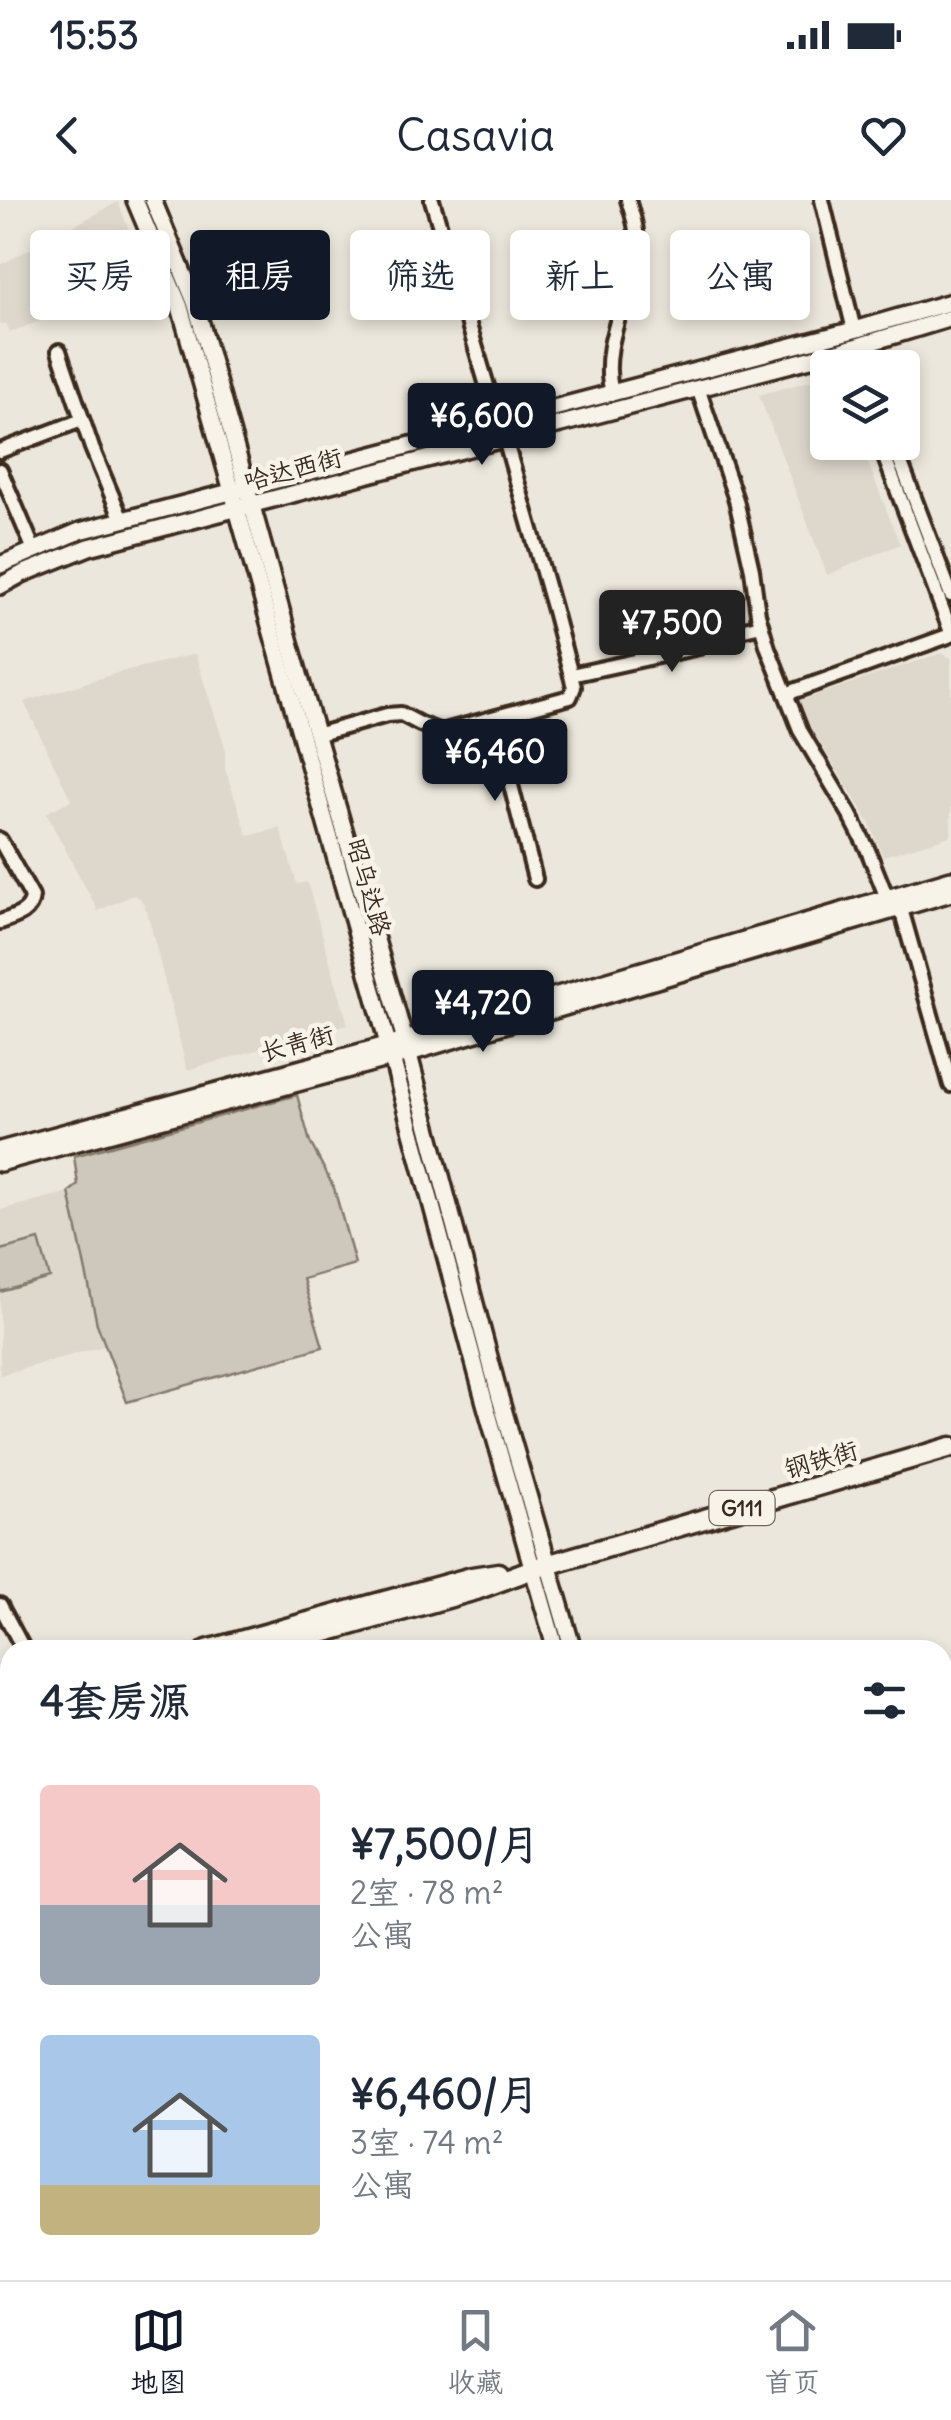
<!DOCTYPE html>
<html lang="zh">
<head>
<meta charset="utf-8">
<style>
  body { margin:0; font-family:Delius,"LXGW WenKai TC",sans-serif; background:#f6f6f7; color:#1f2937; height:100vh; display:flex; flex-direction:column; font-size:38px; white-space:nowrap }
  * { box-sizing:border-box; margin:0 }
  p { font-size:32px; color:#747a83 }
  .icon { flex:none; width:55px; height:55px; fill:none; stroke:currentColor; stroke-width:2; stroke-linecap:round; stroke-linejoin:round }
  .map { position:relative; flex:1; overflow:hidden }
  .sheet { position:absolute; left:0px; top:1440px; width:952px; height:640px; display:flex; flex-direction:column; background:#fff; border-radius:30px 30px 0 0; box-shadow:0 5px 15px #0003 }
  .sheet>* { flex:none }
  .guide { position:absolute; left:30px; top:30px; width:892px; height:90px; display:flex; gap:20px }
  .tools { position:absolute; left:810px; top:150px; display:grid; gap:20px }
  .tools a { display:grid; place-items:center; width:110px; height:110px; border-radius:10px; background:#fff; box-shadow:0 5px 15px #0003; font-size:50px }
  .price { position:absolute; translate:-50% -85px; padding:0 22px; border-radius:10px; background:#111827; color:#fff; font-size:32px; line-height:65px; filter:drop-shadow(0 2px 5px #0008) }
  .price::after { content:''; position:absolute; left:50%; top:60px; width:30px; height:22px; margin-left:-15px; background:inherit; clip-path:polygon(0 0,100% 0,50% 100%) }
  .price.current { background:#222; color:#fff }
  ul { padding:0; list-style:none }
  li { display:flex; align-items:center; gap:30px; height:250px; padding:0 40px }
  li span { display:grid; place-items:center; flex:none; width:280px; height:200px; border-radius:10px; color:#555 }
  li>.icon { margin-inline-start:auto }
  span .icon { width:120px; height:120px; fill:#fffc; stroke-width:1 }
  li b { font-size:42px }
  h2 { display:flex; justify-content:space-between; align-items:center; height:120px; padding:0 40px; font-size:42px }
  .pill { padding:0 35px; border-radius:10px; background:#fff; box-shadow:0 5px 15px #0003; font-size:35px; line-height:90px }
  .pill.current { background:#111827; color:#fff }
  .status { display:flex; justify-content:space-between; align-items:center; height:70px; padding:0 50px; background:#fff; direction:ltr }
  .status svg { height:28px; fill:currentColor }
  header { display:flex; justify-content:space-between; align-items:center; height:130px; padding:0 40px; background:#fff; font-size:45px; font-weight:600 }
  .menu { display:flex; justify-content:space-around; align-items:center; height:140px; border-top:2px solid #e0e1e3; background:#fff; font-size:28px; color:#747a83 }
  .menu a { display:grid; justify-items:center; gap:5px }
  .menu .current { color:#111827 }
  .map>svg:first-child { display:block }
  .built { fill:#ddd7cc }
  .green { fill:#cec8bc; stroke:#84796d; stroke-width:2.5 }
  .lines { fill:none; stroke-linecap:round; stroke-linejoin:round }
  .minor-casing { stroke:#3b2a1e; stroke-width:20 }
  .major-casing { stroke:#3b2a1e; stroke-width:22 }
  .highway-casing { stroke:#3b2a1e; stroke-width:25 }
  .minor { stroke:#f7f3e8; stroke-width:12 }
  .major { stroke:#f7f3e8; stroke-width:15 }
  .highway { stroke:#f7f3e8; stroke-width:18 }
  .labels { text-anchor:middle; stroke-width:9; stroke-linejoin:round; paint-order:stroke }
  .shield { fill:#f7f3e8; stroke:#73665b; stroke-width:2.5 }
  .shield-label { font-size:22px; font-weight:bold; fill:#3b2a1e }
  .street-label { font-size:25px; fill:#3b2a1e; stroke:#f7f3e8 }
</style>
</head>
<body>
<div class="status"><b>15:53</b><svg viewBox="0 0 49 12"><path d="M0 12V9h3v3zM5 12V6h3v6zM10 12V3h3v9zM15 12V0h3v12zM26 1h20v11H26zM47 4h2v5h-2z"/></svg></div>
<header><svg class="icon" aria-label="back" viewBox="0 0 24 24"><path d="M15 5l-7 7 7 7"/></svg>Casavia<svg class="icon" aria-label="heart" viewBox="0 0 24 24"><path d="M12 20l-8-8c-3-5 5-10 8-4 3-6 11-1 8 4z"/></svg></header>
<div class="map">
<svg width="951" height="2080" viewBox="0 0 951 2080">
  <rect width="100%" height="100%" fill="#ece7dc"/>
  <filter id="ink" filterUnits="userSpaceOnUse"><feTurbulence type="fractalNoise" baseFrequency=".01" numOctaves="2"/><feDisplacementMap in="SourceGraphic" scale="20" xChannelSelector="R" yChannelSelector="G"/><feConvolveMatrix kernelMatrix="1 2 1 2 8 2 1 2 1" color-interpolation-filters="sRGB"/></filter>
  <g filter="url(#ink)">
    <g class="built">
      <path d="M118,2L142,63L75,88L81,106L10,132L6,123L0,125V65Z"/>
      <path d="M827,176L828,242L860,243L900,344L827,375L759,195Z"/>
      <path d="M941,453L951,458V636L883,656L869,622L810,526L799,501Z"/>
      <path d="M195,454L225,547V569L248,636L280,628L297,684L307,682L348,824L187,870L147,711L140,698L133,695L98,711L46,613L71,600L24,502L120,472Z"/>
      <path d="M69,992L97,1124L104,1146L0,1175V1010Z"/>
    </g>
    <g class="green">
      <path d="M297,895L310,942L334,988L355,1064L303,1079L323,1147L127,1202L97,1124L69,992L78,985L74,956Z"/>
      <path d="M39,1040L50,1078L0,1092V1050Z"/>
    </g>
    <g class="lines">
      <defs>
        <g id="minor">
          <path d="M432,0L498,223"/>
          <path d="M822,0L854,130"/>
          <path d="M857,146L865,168"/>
          <path d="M845,150L851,168"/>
          <path d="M59,151L92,248L122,320"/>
          <path d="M698,188L736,300L752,370L758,414L768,448L801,532L849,613L867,648L887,698"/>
          <path d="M612,193C597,138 640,86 636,31C635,21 631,10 628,0"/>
          <path d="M879,242L951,432"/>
          <path d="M893,242L951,395"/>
          <path d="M0,251L82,220"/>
          <path d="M0,270L34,350"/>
          <path d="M571,475L699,447L715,436L761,425"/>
          <path d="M786,494L951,435"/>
          <path d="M494,519L535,679"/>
          <path d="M316,535L387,515L401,514L420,524L441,532L570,497L574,487L553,407L505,239"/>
          <path d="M0,640L32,697C31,713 14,717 0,722"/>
          <path d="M899,702L951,885"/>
          <path d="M0,1405L24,1450"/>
          <path d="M0,1710L10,1707"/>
          <path d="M942,1929L951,1926"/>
          <path d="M0,1931L10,1967"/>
          <path d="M0,1986L10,2022"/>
          <path d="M23,2070L26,2080"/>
          <path d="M40,2070L42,2080"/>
          <path d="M248,2070L253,2080"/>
          <path d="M554,2080L576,2070"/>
        </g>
        <g id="major">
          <path d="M135,0L180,107L392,858L485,1203L556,1450"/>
          <path d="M153,0L195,102L298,471L405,840L500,1198L573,1450"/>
          <path d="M0,365L80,331L854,130L951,102"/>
          <path d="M0,386L22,374L89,347L845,150L951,118"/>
          <path d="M0,950L405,840L951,679"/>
          <path d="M0,963L409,853L951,693"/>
          <path d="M731,2070L734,2080"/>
          <path d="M748,2070L751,2080"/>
        </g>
        <g id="highway">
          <path d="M207,1450L472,1377L498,1373"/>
          <path d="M261,1450L476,1390L533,1369L951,1247"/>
          <path d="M0,1507L10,1505"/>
          <path d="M0,1523L10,1520"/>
        </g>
      </defs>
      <use href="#minor" class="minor-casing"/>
      <use href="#major" class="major-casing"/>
      <use href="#highway" class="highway-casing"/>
      <use href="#minor" class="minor"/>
      <use href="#major" class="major"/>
      <use href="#highway" class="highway"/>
    </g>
  </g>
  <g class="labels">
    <rect class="shield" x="709.5" y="1291" width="65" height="34" rx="8"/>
    <g class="shield-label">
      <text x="742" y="1316">G111</text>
    </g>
    <g class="street-label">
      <text transform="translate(293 269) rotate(-15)" y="9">哈达西街</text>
      <text transform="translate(369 687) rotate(74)" y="9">昭乌达路</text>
      <text transform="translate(297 843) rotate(-15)" y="9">长青街</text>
      <text transform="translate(821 1259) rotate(-16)" y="9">钢铁街</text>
    </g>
  </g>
</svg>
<div class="tools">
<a><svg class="icon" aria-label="layers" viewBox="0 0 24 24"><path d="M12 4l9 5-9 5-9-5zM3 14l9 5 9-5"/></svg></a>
</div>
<b class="price" style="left:482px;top:268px">¥6,600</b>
<b class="price current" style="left:672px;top:475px">¥7,500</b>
<b class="price" style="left:495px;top:604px">¥6,460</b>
<b class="price" style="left:483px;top:855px">¥4,720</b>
<div class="guide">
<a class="pill">买房</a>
<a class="pill current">租房</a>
<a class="pill">筛选</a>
<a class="pill">新上</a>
<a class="pill">公寓</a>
</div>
<section class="sheet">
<h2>4套房源<svg class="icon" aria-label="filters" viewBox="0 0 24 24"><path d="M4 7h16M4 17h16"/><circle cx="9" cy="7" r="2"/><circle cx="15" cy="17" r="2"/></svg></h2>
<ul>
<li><span style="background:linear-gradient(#f6c9c9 60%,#9aa5b1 0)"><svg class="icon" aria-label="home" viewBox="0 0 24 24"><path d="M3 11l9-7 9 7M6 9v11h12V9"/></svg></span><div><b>¥7,500/月</b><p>2室 · 78 m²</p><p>公寓</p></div></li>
<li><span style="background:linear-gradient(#a9c7e8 75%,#c2b280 0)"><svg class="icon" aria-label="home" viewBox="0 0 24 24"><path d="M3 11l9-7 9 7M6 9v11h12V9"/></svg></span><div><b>¥6,460/月</b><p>3室 · 74 m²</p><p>公寓</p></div></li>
</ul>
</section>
</div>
<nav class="menu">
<a class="current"><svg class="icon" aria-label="map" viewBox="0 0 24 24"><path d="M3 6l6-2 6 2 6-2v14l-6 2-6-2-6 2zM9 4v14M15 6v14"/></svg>地图</a>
<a><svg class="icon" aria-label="saved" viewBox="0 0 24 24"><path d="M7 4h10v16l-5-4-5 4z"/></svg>收藏</a>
<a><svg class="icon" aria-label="home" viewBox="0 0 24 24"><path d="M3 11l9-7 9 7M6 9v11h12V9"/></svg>首页</a>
</nav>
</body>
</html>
